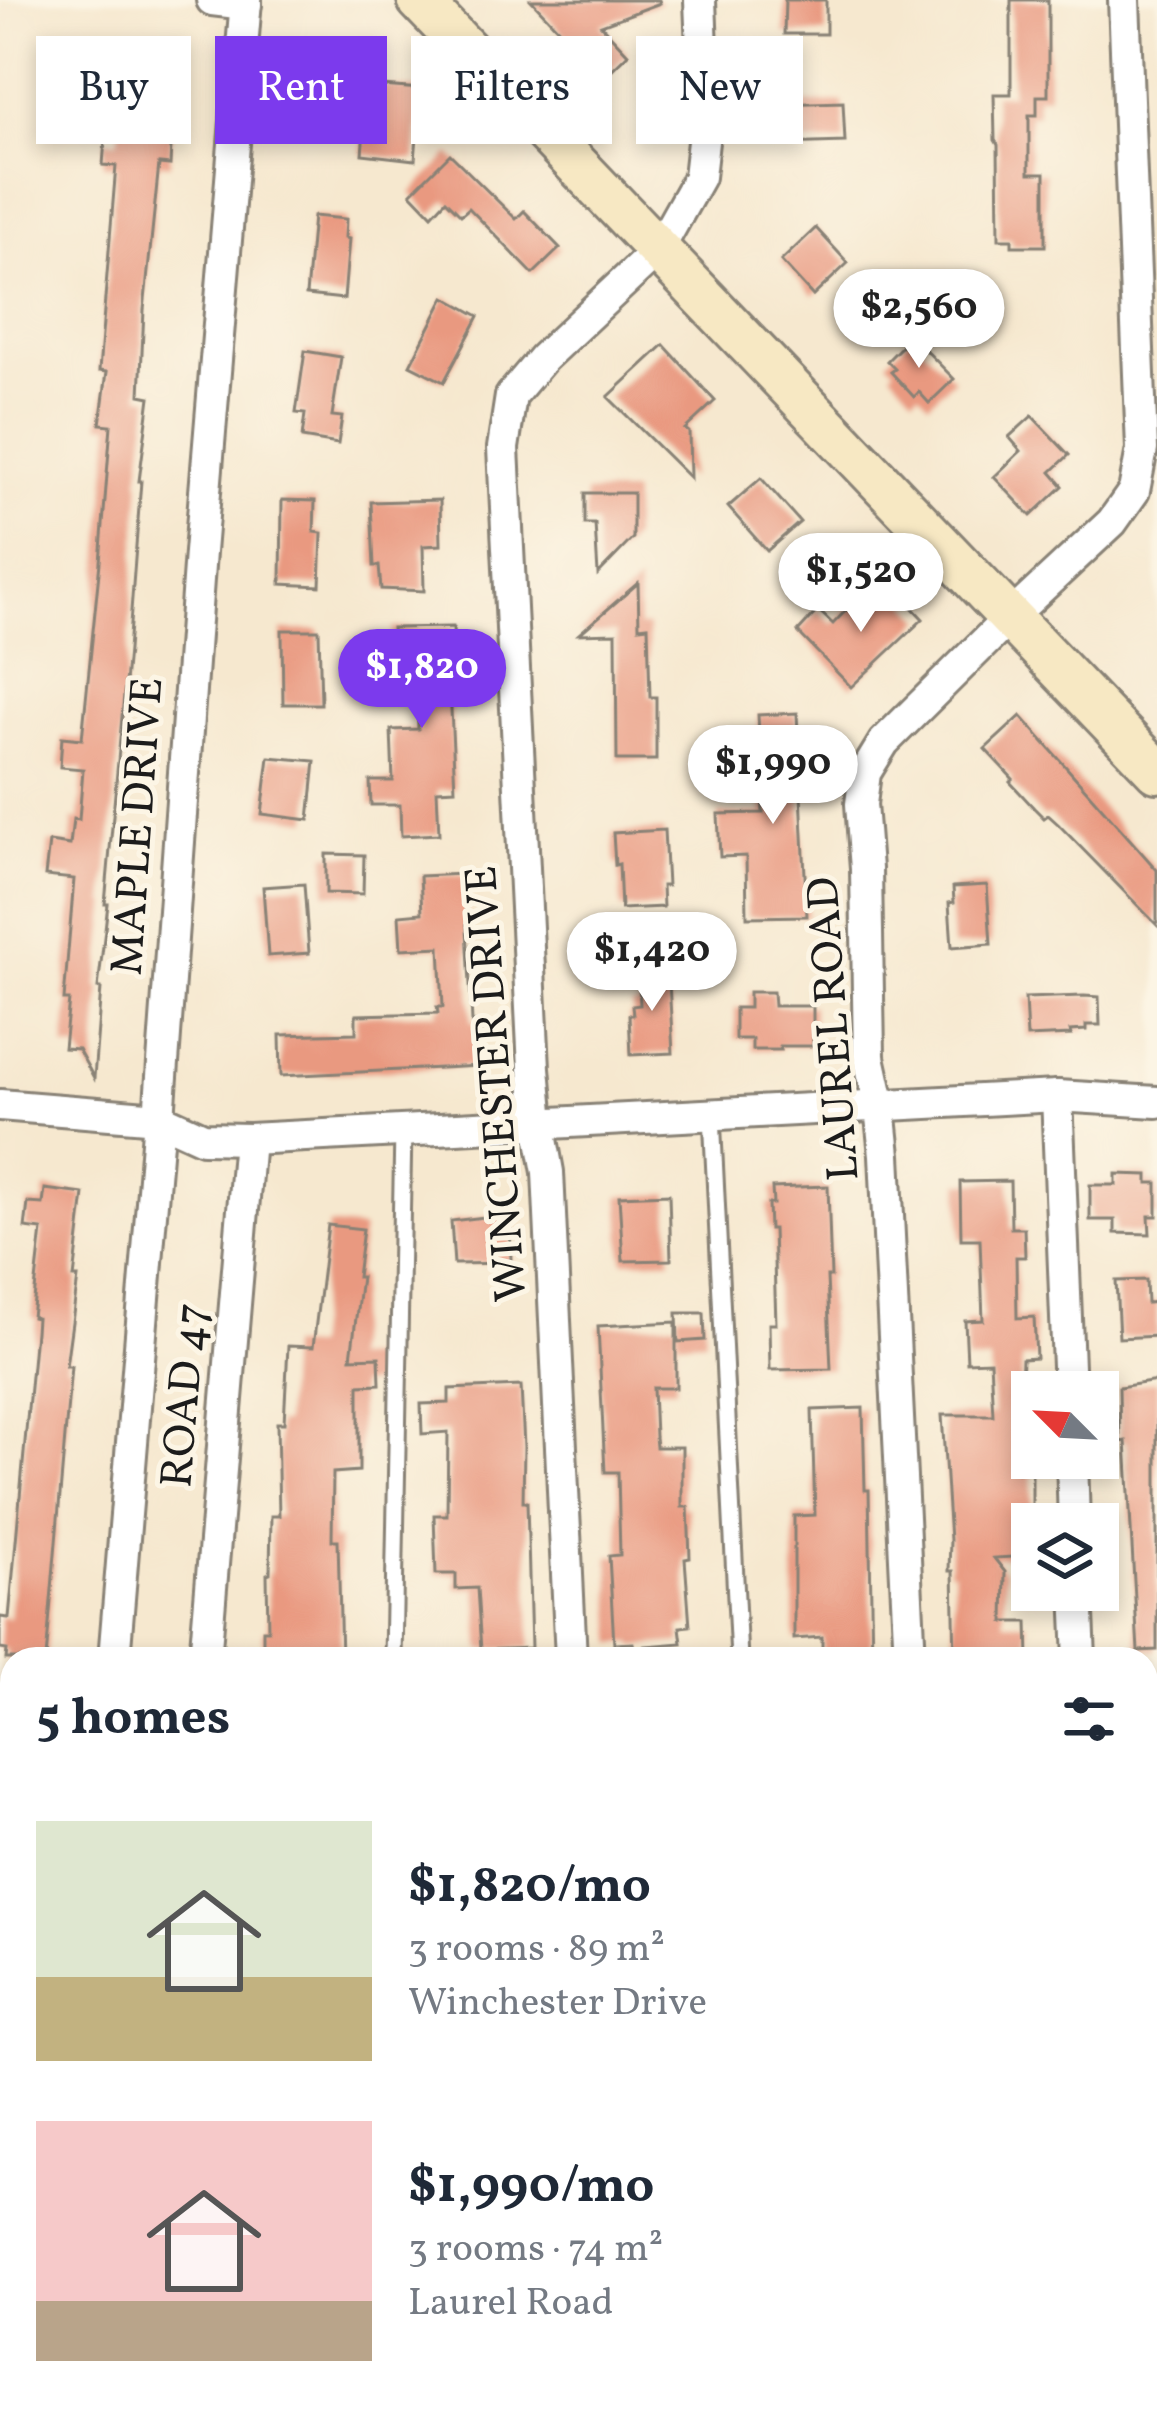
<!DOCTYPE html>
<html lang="en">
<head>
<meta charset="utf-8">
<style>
  body { margin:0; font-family:Vollkorn,serif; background:#f2f2f3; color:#1f2937; height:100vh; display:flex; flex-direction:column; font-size:45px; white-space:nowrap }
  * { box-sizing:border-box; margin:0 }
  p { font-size:39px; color:#747a83 }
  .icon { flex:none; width:66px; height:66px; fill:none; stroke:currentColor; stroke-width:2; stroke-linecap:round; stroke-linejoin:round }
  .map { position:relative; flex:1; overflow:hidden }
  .drawer { position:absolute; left:0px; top:1647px; width:1158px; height:771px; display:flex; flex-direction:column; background:#fff; border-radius:36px 36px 0 0; box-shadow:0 6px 18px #0003 }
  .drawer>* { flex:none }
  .hud { position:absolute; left:36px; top:36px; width:1086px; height:108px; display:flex; gap:24px }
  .needle { width:78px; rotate:294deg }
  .controls { position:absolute; left:1011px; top:1371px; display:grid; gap:24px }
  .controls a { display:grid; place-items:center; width:108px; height:108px; border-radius:0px; background:#fff; box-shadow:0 6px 18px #0003; font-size:60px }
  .price { position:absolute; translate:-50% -102px; padding:0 27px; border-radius:42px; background:#fff; color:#222; font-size:39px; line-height:78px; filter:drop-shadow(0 3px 6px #0008) }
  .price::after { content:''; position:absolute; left:50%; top:72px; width:36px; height:27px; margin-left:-18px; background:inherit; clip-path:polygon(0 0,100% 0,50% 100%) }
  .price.selected { background:#7c3aed; color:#fff }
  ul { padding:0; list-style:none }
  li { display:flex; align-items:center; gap:36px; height:300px; padding:0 36px }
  li span { display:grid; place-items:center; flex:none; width:336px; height:240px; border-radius:0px; color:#555 }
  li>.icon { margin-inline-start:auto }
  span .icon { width:144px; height:144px; fill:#fffc; stroke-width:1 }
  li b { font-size:51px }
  h2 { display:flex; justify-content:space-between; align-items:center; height:144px; padding:0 36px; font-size:51px }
  .chip { padding:0 42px; border-radius:0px; background:#fff; box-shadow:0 6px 18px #0003; font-size:42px; line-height:108px }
  .chip.selected { background:#7c3aed; color:#fff }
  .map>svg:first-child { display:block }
  .built { fill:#f7d0ca }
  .building { fill:#e99980 }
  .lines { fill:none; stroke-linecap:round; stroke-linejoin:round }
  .lane-casing { stroke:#898276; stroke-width:21 }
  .street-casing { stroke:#898276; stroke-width:36 }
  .secondary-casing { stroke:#898276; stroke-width:48 }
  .lane { stroke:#fff; stroke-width:15 }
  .street { stroke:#fff; stroke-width:30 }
  .secondary { stroke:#f7e8c3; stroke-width:42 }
  .labels { text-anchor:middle; stroke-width:10; stroke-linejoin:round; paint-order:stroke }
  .street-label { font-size:45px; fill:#1c1c1c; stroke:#fcf5e5 }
</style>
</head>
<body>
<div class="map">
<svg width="1157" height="2416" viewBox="0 0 1157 2416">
  <rect width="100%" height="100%" fill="#fcf5e5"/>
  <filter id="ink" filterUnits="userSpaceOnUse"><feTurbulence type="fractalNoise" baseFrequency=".00833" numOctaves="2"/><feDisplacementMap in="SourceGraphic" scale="24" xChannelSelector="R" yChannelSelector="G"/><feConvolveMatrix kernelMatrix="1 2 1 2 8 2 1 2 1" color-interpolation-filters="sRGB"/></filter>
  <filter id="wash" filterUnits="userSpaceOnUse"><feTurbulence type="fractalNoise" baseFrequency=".004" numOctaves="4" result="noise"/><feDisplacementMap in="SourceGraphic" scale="48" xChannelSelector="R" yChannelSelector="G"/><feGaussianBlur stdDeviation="2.7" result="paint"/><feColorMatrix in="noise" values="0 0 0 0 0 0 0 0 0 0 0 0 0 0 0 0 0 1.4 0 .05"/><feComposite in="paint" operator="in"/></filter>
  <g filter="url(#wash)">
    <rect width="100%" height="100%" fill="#f6e8cf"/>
    <path class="built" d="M1157,2186V2416H880L883,2406H1146V2187Z"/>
    <g id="blocks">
      <g class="building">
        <path d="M531,0H659L660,3L601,25L628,54L604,77Z"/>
        <path d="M785,0H826V34H784Z"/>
        <path d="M1011,0H1048V96H1037V115H1029V173H1045V246H1012V239H999L998,145L995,140L994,94H1011Z"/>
        <path d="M125,57L167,62L162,106L173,107L170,165L159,164L144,310L140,395L150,397L139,481H141L128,650L105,904H108L98,988H101L94,1078L78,1049L64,1048L69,1000H64L74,879L45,876L49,842L70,845L73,819L79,820L83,769L60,767L62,737L82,739L100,562L111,425L100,424L107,372L99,371L116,166L103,165L105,140L117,141L119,137Z"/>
        <path d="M368,85L421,89L415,160L362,154Z"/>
        <path d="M843,102L845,142L782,144L780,104Z"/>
        <path d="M450,154L516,219L524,211L560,248L533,274L469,208L461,215L446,200L432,215L411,193Z"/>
        <path d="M313,216L346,219L345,238L349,239L344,299L306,295Z"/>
        <path d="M816,228L848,263L813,296L781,261Z"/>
        <path d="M445,297L479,316L444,382L410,365Z"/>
        <path d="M912,336L954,379L929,403L919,392L914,397L891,372L895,369L887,361Z"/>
        <path d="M664,345L715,401L685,429L689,432L690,478L608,397Z"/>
        <path d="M305,351L341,357L332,416L342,417L338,444L302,438L305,414L296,413Z"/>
        <path d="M1032,416L1069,455L1051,472L1063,486L1031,516L994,477L1021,451L1009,437Z"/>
        <path d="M761,478L800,522L767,551L728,507Z"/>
        <path d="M585,493H633V538L598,574L595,524H585Z"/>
        <path d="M282,500L315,501L314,532L322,533L320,586L281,584Z"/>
        <path d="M440,500L441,545L423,546L424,591L381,589L379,566H374L371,502Z"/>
        <path d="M638,583L639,627L648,626L650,697H656V760H617L616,633L579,634Z"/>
        <path d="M893,587L923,619L851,687L798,632L818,610L833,624L856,600L866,612Z"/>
        <path d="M453,627L456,690H450L455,789L437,790L439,834L401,836L400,805H371L370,781H393L391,730L418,729L416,670L394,671L392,628Z"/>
        <path d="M282,630H319L321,704H283Z"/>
        <path d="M797,713L807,916L747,917L746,856L720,857L718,814L763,813L758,715Z"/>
        <path d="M1021,716L1157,870V925L1058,824L1048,815L1044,818L1034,808L1010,782L1013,779L985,749Z"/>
        <path d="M269,757L315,761L309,820L262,814Z"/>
        <path d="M664,830L667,886H662L663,907L621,909L619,864L615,865L613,833Z"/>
        <path d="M326,854L364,855L363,894L326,893Z"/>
        <path d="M464,874L472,1022H480V1066L281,1076L280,1035L356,1033V1015L438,1013L437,1007H443L440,947L401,949L399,915L422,913L420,876Z"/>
        <path d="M304,884L309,953L268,956L263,887Z"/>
        <path d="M987,885L991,944L952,947L949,903L954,902L953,887Z"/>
        <path d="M668,965L673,1053L631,1055L629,1015H633L632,1006L640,1005L638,967Z"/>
        <path d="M749,992H773L774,1006H813V1046H780L781,1050H752V1039H735V1008H749Z"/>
        <path d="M1084,996L1099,997L1100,1025H1086V1030L1070,1031L1071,1035L1027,1037L1025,998Z"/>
        <path d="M1116,1174L1148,1175V1183H1157V1216H1149L1150,1234L1115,1233V1220H1090V1185H1116Z"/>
        <path d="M1010,1181L1011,1228H1024L1025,1257H1016L1017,1318L1034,1317L1036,1358L1022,1359L1018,1472L1032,1471V1556L994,1558L1005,1572L1004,1622H1028L1029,1659H955L953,1571H949L950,1540L942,1415H993L990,1361L967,1362L965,1321L983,1320L980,1239H961L960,1182Z"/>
        <path d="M828,1186L831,1277H827L831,1369L770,1370L769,1324H776L773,1229H769L768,1204H773L772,1188Z"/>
        <path d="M45,1189L84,1194L74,1278H78L66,1366H71L46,1659H6L7,1650L0,1649V1617L9,1618L35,1332L36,1318L32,1317L42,1230L25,1228L28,1203L43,1204Z"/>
        <path d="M669,1194L671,1260L623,1261L619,1196Z"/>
        <path d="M510,1214L511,1263L454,1264L451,1221Z"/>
        <path d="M328,1225L363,1229L357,1277H361L351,1358L379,1357L380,1384L359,1385V1471L333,1473L332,1540H338L341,1659H263V1630H268L267,1574L270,1573L271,1516H279L277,1423H284L288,1346L313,1347Z"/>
        <path d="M1146,1280L1147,1303L1157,1302V1336L1119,1338L1116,1281Z"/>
        <path d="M677,1313H704L705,1340L678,1342Z"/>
        <path d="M676,1322V1388H653L655,1437L656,1447H682V1507H688L690,1558L685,1559L690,1626L680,1627L682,1643L634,1647L633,1643L614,1644L609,1556L620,1555L618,1472H605L598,1326Z"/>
        <path d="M1157,1381V1650L1138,1651L1126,1441L1120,1442L1119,1387Z"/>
        <path d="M521,1386L524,1447L523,1502H527L531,1648L481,1650L477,1588L456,1589V1574H436L434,1515H447L448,1432L422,1434L421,1404L449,1403V1389Z"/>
        <path d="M863,1408L865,1490H869L872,1659H822V1637L794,1639V1516L815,1515L812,1410Z"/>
      </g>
    </g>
  </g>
  <g filter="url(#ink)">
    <use href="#blocks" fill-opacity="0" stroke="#898276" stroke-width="3"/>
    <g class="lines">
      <defs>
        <g id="lane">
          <path d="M712,1115L739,1659"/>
          <path d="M393,1659L403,1131"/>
          <path d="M0,2050L12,2051"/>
          <path d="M1146,2367L1151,2369L1155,2376L1146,2403"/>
          <path d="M201,2406L232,2416"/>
          <path d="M251,2416L255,2406"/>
          <path d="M947,2416L951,2406"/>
          <path d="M1038,2416L1041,2406"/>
        </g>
        <g id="street">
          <path d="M212,0L246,4"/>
          <path d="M1057,1096L1069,1392"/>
          <path d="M0,1105L159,1118L203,1138L249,1139L1057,1096L1157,1102"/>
          <path d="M1072,1458L1074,1524"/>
          <path d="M1077,1590L1080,1659"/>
          <path d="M114,1659L159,1118L200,552L246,0"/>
          <path d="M205,1659L249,1139"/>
          <path d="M571,1659L548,1172L539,1123L534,1068L503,448L511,396L543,358L658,250L699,177L705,124L700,0"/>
          <path d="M910,1659L885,1155L880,1107L869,1057L866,869L861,804L865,773L884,742L1009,618L1112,522L1134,491L1142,449L1124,0"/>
          <path d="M114,2416L118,2406"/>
          <path d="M488,2416L491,2406"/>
          <path d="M861,2416L864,2406"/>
        </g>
        <g id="secondary">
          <path d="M419,0L1157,771"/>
          <path d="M1146,2120L1157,2119"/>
          <path d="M1146,2172L1157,2171"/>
          <path d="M0,2233L12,2232"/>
          <path d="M0,2288L12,2287"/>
        </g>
      </defs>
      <use href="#lane" class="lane-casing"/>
      <use href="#street" class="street-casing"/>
      <use href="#secondary" class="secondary-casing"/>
      <use href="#lane" class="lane"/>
      <use href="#street" class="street"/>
      <use href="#secondary" class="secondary"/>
    </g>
  </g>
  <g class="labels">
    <g class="street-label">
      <text transform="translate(135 826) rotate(-86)" y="16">MAPLE DRIVE</text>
      <text transform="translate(831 1029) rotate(-94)" y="16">LAUREL ROAD</text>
      <text transform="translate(494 1084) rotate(-94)" y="16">WINCHESTER DRIVE</text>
      <text transform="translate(182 1395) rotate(-85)" y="16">ROAD 47</text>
    </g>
  </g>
</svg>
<div class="controls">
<a><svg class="needle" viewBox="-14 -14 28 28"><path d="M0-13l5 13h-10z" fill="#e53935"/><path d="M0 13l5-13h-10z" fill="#747a83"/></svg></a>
<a><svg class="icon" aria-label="layers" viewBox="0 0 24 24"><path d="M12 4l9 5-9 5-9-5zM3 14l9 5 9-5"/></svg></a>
</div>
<b class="price" style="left:919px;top:371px">$2,560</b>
<b class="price" style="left:861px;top:635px">$1,520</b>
<b class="price selected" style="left:422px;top:731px">$1,820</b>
<b class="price" style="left:773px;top:827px">$1,990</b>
<b class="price" style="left:652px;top:1014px">$1,420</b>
<div class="hud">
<a class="chip">Buy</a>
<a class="chip selected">Rent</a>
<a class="chip">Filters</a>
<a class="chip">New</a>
</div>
<section class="drawer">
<h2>5 homes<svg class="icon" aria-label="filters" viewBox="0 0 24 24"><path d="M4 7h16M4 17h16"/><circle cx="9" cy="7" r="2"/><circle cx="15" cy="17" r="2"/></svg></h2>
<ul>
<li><span style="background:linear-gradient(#dfe7d0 65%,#c2b280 0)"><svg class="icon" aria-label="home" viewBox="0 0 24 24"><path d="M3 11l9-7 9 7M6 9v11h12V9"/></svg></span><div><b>$1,820/mo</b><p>3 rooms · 89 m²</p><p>Winchester Drive</p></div></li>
<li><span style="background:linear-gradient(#f6c9c9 75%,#b9a48a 0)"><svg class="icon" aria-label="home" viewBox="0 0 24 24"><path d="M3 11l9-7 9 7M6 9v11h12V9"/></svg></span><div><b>$1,990/mo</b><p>3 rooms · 74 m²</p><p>Laurel Road</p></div></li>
</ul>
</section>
</div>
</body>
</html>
